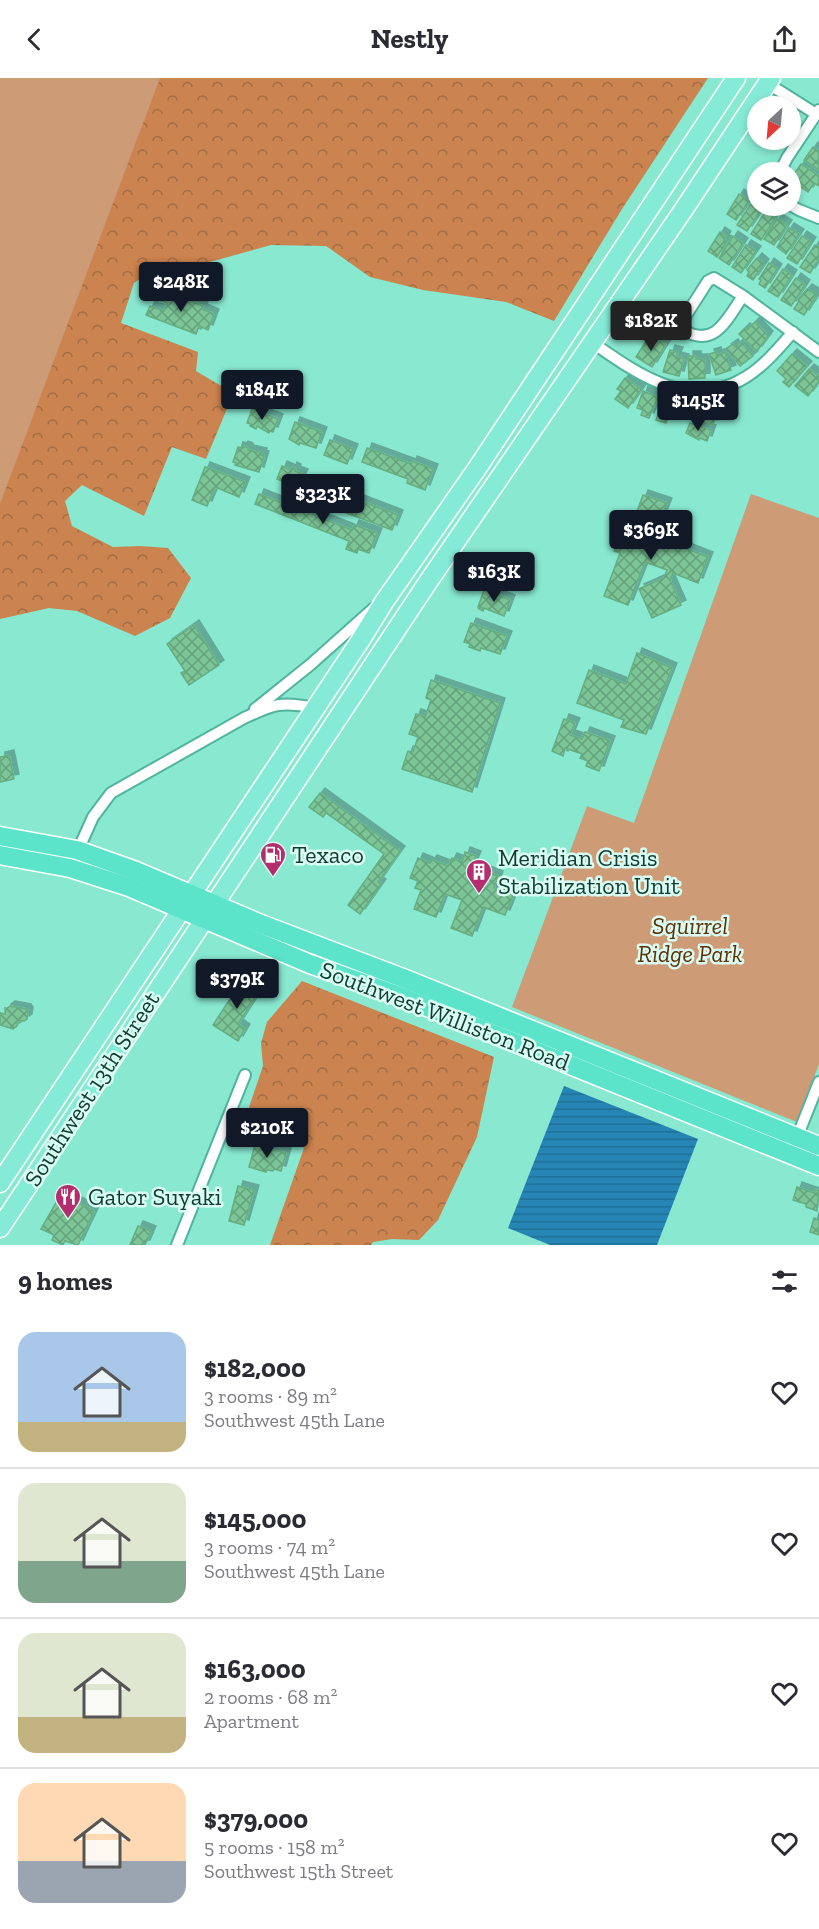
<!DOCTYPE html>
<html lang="en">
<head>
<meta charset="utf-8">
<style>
  body { margin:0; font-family:"Zilla Slab",serif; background:#f7f7f7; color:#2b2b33; height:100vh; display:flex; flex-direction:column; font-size:22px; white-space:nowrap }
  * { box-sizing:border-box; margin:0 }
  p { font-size:20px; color:#7c7c81 }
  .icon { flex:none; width:33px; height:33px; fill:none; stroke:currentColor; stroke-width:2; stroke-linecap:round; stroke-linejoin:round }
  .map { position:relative; height:1167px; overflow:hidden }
  .panel { display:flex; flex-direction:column; background:#fff; flex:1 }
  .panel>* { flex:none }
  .needle { width:39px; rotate:206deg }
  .fabs { position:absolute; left:747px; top:18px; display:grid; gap:12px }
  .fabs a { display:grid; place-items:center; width:54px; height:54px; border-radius:50%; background:#fff; box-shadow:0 3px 9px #0003; font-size:30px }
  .price { position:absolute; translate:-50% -51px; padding:0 14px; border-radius:6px; background:#111827; color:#fff; font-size:20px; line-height:39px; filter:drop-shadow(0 2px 3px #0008) }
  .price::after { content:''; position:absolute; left:50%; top:36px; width:18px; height:14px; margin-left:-9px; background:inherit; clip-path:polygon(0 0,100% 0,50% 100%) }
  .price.selected { background:#222; color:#fff }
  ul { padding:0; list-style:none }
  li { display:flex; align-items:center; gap:18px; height:150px; padding:0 18px }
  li+li { border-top:2px solid #e1e1e2 }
  li span { display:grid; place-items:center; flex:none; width:168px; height:120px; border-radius:18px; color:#555 }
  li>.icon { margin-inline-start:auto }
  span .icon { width:72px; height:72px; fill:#fffc; stroke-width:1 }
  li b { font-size:26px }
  h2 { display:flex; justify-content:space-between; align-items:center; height:72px; padding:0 18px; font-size:26px }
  header { display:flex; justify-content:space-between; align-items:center; height:78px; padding:0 18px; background:#fff; font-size:27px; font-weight:700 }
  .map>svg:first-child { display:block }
  .forest { fill:url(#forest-crowns) }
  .park { fill:#ce9b77 }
  .water { fill:url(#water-rules) }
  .building { fill:url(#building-cross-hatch); stroke:#66ae82; stroke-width:1.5; filter:url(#shadow) }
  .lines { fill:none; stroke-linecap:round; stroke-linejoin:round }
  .minor-casing { stroke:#52b49d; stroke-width:14 }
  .primary-casing { stroke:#fff; stroke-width:21 }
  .trunk-casing { stroke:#fff; stroke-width:21 }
  .minor { stroke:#fff; stroke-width:10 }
  .primary { stroke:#85ebd7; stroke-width:18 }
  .trunk { stroke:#5ce4ca; stroke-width:18 }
  .labels { text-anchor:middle; stroke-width:5; stroke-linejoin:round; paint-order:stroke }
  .poi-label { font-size:24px; fill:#123c32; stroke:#d9fdf2; text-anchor:start }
  .park-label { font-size:24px; font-style:italic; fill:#5f3006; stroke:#d9fdf2 }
  .street-label { font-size:24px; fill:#123c32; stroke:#d9fdf2 }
</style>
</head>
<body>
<header><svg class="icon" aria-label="back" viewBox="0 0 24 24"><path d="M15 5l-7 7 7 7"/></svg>Nestly<svg class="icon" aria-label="share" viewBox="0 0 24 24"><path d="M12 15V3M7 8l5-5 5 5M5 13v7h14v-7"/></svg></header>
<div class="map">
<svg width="819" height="1167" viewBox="0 0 819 1167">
  <defs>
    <pattern id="forest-crowns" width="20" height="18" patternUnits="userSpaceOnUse" patternTransform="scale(1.5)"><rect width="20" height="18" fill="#cb834f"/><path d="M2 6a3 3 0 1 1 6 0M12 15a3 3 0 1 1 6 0" fill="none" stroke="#a36c42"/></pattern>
    <pattern id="water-rules" width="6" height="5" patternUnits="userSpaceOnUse" patternTransform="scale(1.5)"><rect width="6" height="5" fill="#2685b5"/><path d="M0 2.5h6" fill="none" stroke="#1f6e94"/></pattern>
    <pattern id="building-cross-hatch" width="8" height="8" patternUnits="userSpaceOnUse" patternTransform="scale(1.5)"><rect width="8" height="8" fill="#7cc597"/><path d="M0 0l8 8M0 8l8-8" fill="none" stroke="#64a17c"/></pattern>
    <filter id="shadow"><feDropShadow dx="5" dy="-5" stdDeviation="0" flood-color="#0004"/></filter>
  </defs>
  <rect width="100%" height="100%" fill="#88e8d0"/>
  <g class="forest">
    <path d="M137,0H708L622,131L554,243L506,224L423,212L370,199L326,168L271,167L199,187L159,188L134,205L121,245L198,274L196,293L228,312L229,326L206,381L172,369L144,438L82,407L65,423L72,448L113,469L140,468L168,470L191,500L170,540L135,558L77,533L49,530L0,541V345Z"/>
    <path d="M302,903L494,979L477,1059L438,1142L419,1162L392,1161L373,1164L371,1167H270L304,1070L246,1038L263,988L261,965L267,944Z"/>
  </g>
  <g class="park">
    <path d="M0,0H160L0,426Z"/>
    <path d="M751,416L819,440V986L797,1044L512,929L587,728L634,745Z"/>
  </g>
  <path class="water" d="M564,1008L698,1061L657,1167H550L508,1150Z"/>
  <g class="building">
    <path d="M813,69L819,73V92L804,82Z"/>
    <path d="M801,86L819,98V108L814,105L808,114L790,102Z"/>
    <path d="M739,116L749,123L736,142L727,136Z"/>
    <path d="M752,124L762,131L747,153L737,147Z"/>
    <path d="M765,134L775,140L761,162L751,156Z"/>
    <path d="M777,141L787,147L774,167L764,161Z"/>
    <path d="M789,150L799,156L786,176L777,169Z"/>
    <path d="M720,154L726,158L724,162L727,163L717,179L708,173Z"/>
    <path d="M733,158L743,165L729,187L719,180Z"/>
    <path d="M802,158L811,164L797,186L787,180Z"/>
    <path d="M746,167L756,173L741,195L732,189Z"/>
    <path d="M815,167L819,169V181L810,195L800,189Z"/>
    <path d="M757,180L764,186L753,202L747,198L749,194L747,192Z"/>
    <path d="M769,185L777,191L765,210L759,206L761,202L759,201Z"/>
    <path d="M783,191L792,197L778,219L768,213Z"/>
    <path d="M796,200L805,207L791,228L781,222Z"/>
    <path d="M157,210L203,228L202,231L214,236L208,252L199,248L196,256L146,237L150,228L164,233L167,225L153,220Z"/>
    <path d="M807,211L817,217L804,237L794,231L799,223L798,222Z"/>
    <path d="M755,244L768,258L757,273L739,256L745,250L747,252Z"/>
    <path d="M648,260L658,266L660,262L666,266L652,289L636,279Z"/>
    <path d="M741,264L753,278L740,288L726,271L733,266L735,269Z"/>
    <path d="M670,272L678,274L676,279L684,281L679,298L663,294Z"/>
    <path d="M716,274L717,277L725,274L731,292L716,297L709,276Z"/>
    <path d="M792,276L807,288L789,309L783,304L786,301L777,293Z"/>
    <path d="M688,278H696V281H705V300L689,301Z"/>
    <path d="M809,291L819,298V303L808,318L795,308Z"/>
    <path d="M625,300L641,311L628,330L615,321L621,313L617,311Z"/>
    <path d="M643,313L658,319L649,340L641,337L643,332L637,330Z"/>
    <path d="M664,320L674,324L666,345L656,342Z"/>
    <path d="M696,327L714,331L712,339L715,340L713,347L692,343Z"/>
    <path d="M252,331L278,341L273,354L270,353L269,355L257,348L256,351L250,348L251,346L247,345Z"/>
    <path d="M295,344L322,354L316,370L300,365L299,367L289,361Z"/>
    <path d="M690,345L711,352L707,363L700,360L699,362L686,355Z"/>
    <path d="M330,362L353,371L347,386L324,377Z"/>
    <path d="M243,368L248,370V372L262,375L261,377L264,378L259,394L235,387L236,385L233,384L238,369L242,370Z"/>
    <path d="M367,370L411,386L412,383L433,391L425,412L407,405L408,401L362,384Z"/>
    <path d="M282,388L291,392L292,389L296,391L295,393L303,396L299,404L296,402L293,408L277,401Z"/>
    <path d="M205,389L245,404L239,419L215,409L207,428L192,422Z"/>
    <path d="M322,408L398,437L392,452L317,424Z"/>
    <path d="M259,416L352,452L354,447L377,455L369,475L358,471L357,475L346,471L349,463L255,426Z"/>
    <path d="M643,417L667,425L654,458L708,479L698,505L673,495L670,502L681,527L652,540L639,511L664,500L667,492L645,484L628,527L604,518L620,475L614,473L626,441L633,444Z"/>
    <path d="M484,512L510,522L504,538L484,530L483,533L479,531L478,529Z"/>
    <path d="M471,545L507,558L500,576L481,570L480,573L469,569L470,566L464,564Z"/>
    <path d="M194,547L219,587L189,607L181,595L185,593L167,566Z"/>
    <path d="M637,575L672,590L646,656L621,649L624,642L577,625L589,592L626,606Z"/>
    <path d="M431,602L500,625L472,714L402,691L408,673L413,674L418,659L409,656L416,636L425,639L431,622L426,620Z"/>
    <path d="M564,641L575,645L570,657L582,661L585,654L610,663L599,693L586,688L588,683L580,680L582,676L565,670L563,678L552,673Z"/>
    <path d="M9,677L14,701L0,704V679Z"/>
    <path d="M320,715L400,773L378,804L381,806L360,836L348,827L384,776L326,735L323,739L309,729Z"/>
    <path d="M465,774L476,778L472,788L498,798L494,810L513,817L505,837L483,829L472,858L451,850L462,822L445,816L436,839L414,831L421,812L415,810L418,803L410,800L418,780L430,785L432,782L448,788L452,780L462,784Z"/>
    <path d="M243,901L260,912L238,946L245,951L238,963L213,947Z"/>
    <path d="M10,928L26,931L28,934L27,941L24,943L18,942L17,948L13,951L0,947V935L5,936L6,931Z"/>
    <path d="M255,1067L286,1075L281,1093L274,1091L273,1093L267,1092L266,1094L249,1089Z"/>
    <path d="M238,1108L254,1112L244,1147L229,1143Z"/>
    <path d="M797,1109L814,1115L815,1111L819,1113L817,1133L806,1129V1126L793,1122Z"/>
    <path d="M61,1116L94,1133L78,1167L65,1163L63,1167L52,1162L54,1157L41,1151Z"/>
    <path d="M814,1140L819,1142V1157L810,1154Z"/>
    <path d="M138,1148L151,1153L145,1167H130Z"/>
  </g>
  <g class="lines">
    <defs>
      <g id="minor">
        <path d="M767,5L816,36"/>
        <path d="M780,94L787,80L819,32"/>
        <path d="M790,127L799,132L819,140"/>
        <path d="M743,218C727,241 715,271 683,252L681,248L683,242L708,203L714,200L743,218L819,274"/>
        <path d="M593,265C639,297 690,334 746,299C764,288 779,270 793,254"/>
        <path d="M255,631L310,587L374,530"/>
        <path d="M70,790L93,739L111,715L244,640C274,626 281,623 315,630"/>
        <path d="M796,1062L819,1004"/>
        <path d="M177,1167L245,997"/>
      </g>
      <g id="primary">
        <path d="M0,1105L360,563L384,524L476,392L736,0"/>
        <path d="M0,1150L428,504L682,134L771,0"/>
      </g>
      <g id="trunk">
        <path d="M0,758L77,772L136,793L261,846L408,902L819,1068"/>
        <path d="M0,777L70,790L129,809L310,886L405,920L819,1088"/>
      </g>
    </defs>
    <use href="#minor" class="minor-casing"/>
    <use href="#primary" class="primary-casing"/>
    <use href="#trunk" class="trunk-casing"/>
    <use href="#minor" class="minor"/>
    <use href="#primary" class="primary"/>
    <use href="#trunk" class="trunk"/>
  </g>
  <defs>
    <symbol id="fuel-pin" viewBox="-11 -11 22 30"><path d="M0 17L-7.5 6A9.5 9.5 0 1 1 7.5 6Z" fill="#b42d6f" stroke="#d9fdf2"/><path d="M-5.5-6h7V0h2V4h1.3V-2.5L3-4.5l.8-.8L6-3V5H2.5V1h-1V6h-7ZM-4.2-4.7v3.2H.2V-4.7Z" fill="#fff"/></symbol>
    <symbol id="building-pin" viewBox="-11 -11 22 30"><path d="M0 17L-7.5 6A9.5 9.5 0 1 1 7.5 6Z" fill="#b42d6f" stroke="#d9fdf2"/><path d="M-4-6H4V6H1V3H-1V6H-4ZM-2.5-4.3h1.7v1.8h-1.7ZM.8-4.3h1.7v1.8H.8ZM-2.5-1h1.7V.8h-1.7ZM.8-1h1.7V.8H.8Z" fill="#fff"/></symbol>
    <symbol id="restaurant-pin" viewBox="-11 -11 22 30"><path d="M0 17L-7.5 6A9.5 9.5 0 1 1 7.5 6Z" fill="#b42d6f" stroke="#d9fdf2"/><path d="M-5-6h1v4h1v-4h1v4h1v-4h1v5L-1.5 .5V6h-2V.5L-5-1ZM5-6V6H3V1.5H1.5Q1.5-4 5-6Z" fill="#fff"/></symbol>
  </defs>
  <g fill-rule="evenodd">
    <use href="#fuel-pin" x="258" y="762" width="30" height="40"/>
    <use href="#building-pin" x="464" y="779" width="30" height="40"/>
    <use href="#restaurant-pin" x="53" y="1104" width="30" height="40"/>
  </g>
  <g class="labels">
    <g class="poi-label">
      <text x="292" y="785">Texaco</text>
      <text x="498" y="788">Meridian Crisis<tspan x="498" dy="28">Stabilization Unit</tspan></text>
      <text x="88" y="1127">Gator Suyaki</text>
    </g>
    <g class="park-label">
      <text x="690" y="856">Squirrel<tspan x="690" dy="28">Ridge Park</tspan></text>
    </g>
    <g class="street-label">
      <text transform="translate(445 938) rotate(21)" y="8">Southwest Williston Road</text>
      <text transform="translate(92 1011) rotate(-57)" y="8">Southwest 13th Street</text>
    </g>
  </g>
</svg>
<div class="fabs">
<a><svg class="needle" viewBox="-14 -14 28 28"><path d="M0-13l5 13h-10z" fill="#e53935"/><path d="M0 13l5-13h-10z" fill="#7c7c81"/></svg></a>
<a><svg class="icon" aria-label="layers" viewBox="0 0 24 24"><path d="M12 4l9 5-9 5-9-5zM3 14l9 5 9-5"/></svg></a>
</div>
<b class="price" style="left:181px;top:235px">$248K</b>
<b class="price selected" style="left:651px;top:274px">$182K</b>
<b class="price" style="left:262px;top:343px">$184K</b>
<b class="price" style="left:698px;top:354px">$145K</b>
<b class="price" style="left:323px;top:447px">$323K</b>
<b class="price" style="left:651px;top:483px">$369K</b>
<b class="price" style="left:494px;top:525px">$163K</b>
<b class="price" style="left:237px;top:932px">$379K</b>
<b class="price" style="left:267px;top:1081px">$210K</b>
</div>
<section class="panel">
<h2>9 homes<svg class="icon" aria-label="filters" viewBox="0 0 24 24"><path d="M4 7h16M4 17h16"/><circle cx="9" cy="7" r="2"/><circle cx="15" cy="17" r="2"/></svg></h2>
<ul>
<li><span style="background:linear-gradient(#a9c7e8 75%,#c2b280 0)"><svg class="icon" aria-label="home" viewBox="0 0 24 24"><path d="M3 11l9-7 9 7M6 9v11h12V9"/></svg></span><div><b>$182,000</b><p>3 rooms · 89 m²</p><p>Southwest 45th Lane</p></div><svg class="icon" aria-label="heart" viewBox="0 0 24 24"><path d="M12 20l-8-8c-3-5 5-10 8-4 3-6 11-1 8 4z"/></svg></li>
<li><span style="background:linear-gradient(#dfe7d0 65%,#7fa58c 0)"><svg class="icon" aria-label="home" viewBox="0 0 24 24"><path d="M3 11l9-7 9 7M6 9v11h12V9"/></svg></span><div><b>$145,000</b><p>3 rooms · 74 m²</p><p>Southwest 45th Lane</p></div><svg class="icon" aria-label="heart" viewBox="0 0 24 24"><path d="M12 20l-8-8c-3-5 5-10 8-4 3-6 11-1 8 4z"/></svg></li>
<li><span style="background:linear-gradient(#dfe7d0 70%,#c2b280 0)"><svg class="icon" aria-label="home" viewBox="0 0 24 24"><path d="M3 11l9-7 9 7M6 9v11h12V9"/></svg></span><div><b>$163,000</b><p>2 rooms · 68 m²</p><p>Apartment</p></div><svg class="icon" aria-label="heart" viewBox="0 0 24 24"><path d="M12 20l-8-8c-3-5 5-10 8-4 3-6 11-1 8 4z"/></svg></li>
<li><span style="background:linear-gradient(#ffd9b3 65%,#9aa5b1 0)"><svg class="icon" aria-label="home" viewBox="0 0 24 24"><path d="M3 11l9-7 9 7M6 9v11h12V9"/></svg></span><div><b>$379,000</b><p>5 rooms · 158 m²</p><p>Southwest 15th Street</p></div><svg class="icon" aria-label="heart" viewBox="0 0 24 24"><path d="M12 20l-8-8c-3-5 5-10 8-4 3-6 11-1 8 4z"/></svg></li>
</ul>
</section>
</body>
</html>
